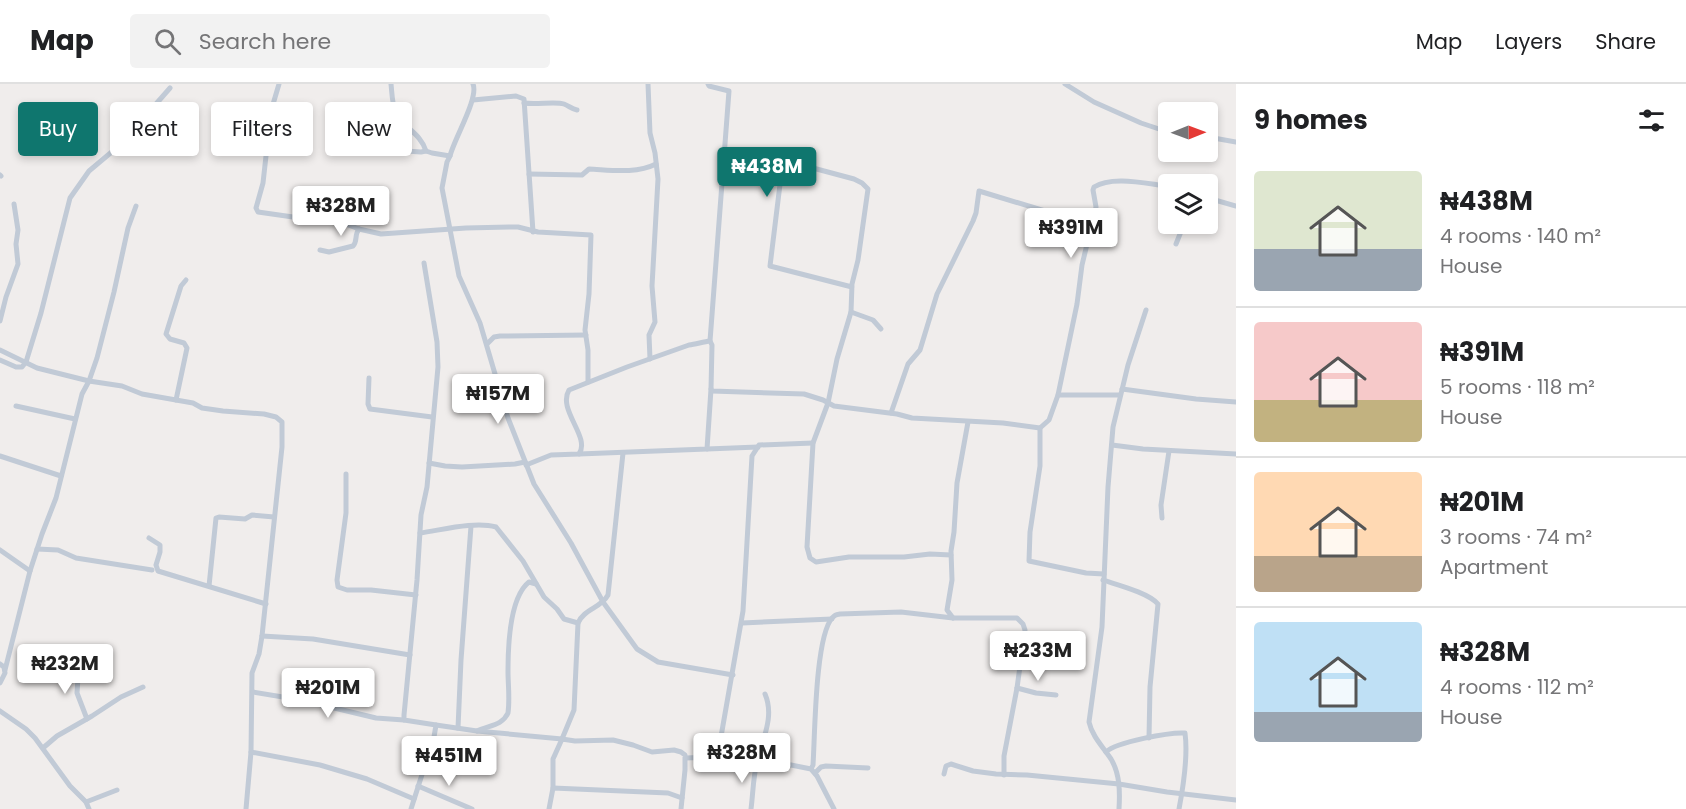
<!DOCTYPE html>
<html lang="en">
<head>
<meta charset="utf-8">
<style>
  body { margin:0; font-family:Poppins,sans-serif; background:#f2f2f2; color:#202124; height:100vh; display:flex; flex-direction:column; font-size:22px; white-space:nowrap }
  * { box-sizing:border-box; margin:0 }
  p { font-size:20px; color:#757577 }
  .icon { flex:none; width:33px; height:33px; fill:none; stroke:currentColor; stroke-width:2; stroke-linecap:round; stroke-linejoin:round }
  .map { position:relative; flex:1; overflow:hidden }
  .drawer { display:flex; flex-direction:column; background:#fff; width:450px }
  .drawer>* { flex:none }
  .banner { position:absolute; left:18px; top:18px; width:570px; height:54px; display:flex; gap:12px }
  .needle { width:39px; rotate:89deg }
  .buttons { position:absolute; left:1158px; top:18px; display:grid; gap:12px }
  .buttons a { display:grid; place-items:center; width:60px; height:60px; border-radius:6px; background:#fff; box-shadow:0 3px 9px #0003; font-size:30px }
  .price { position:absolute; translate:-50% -51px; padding:0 14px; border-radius:6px; background:#fff; color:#222; font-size:20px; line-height:39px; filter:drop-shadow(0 2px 3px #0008) }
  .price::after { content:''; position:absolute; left:50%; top:36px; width:18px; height:14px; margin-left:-9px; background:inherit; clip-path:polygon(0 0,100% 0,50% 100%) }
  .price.on { background:#0f766e; color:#fff }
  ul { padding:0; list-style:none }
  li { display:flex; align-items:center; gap:18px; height:150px; padding:0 18px }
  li+li { border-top:2px solid #e0e0e0 }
  li span { display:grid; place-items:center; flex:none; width:168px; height:120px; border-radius:6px; color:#555 }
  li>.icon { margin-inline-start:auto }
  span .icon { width:72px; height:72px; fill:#fffc; stroke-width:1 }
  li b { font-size:26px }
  h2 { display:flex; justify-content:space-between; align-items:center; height:72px; padding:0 18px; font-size:26px }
  .tag { padding:0 21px; border-radius:6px; background:#fff; box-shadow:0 3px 9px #0003; font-size:21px; line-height:54px }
  .tag.on { background:#0f766e; color:#fff }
  header { display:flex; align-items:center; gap:36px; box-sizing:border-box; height:84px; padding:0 30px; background:#fff; border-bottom:2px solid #e0e0e0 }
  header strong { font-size:28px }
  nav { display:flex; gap:33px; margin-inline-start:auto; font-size:21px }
  .search { width:420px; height:54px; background:#f2f2f2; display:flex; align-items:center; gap:15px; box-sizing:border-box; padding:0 21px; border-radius:6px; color:#757577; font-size:22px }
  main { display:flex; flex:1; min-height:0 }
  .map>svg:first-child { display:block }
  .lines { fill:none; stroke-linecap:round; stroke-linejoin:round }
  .street { stroke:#c1cad6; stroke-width:5 }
</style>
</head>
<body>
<header>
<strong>Map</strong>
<div class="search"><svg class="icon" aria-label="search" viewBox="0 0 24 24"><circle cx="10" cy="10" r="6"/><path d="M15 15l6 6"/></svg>Search here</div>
<nav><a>Map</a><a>Layers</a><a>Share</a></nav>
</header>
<main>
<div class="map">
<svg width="1236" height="725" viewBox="0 0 1236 725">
  <rect width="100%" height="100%" fill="#f0edec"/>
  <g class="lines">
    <g class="street">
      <path d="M279,0L271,27L263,99L256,124L258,128L314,136H335L359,145L381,150L466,144L509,143H518L538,148L591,151L589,210L585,246L588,266V298"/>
      <path d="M391,0C392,9 392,21 396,29C404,45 420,48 426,67L432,69L450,72L447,78L442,104L459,192L480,239L508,334L534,400L571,459L603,518L637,565L658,578L733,591"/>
      <path d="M648,0L650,49L655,69L658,95L652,202L655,238L649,251L650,275"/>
      <path d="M708,0L709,2L729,7L710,257"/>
      <path d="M1065,0L1094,18L1141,39L1168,48"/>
      <path d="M473,16L516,12L524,15L533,148"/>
      <path d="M524,19C537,21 555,17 564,20C569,22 572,25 577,26"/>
      <path d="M1208,53L1236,58"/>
      <path d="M406,67L421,68L426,67"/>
      <path d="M450,72C454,55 479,14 473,0"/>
      <path d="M529,90L582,91L589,85C611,86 636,90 656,80"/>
      <path d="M0,91L1,92"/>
      <path d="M1208,114L1236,122"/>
      <path d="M1176,160L1184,140"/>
      <path d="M320,166L329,168L353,162C358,157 354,151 359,145"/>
      <path d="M852,203L770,182L783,76L854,95L862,99L868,105L858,176L852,200L851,228L837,275L828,319L813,359L807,463L810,474L816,478L849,473H904L930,470L951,471"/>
      <path d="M851,228L873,236L881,245"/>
      <path d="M0,237L6,213L18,180L16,160L18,146L14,120"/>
      <path d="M487,260L494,253L500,252L586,251"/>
      <path d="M0,266L37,284L89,297L122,302L142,310L193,319L202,324L223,327L264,330L276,333L282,338V363L262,552L259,570L252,589L251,668L246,725"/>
      <path d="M0,276L16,283H22L26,278L41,229L70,114L89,87L120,61L170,4"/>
      <path d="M369,294L368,320L370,325L432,333"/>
      <path d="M1122,305L1196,315L1236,318"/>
      <path d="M1058,311H1120"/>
      <path d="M176,316L187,264L184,259L170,255L166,250L181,202L186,196"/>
      <path d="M16,322L75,335"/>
      <path d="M891,329L908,280L920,266L937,210L973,137L976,129L979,107L1091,141"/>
      <path d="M1040,344V382L1030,448L1029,477L1086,489L1104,490"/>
      <path d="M1112,361L1143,365L1236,370"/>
      <path d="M707,365L758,363"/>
      <path d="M579,370L707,365L711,305"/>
      <path d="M0,372L61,392"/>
      <path d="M429,379L445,382L462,383L515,380L525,378"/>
      <path d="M526,381L551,371L579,370C591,353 557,326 569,306L627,283L689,261C696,260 703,258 710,257L712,261L711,305L712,307L804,310L823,316L834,322L897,330L912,334L1003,339L1040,344L1049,336L1058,311L1077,220L1082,181L1096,123L1093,106L1094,103C1112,91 1148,100 1168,102"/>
      <path d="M346,390V429L337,496L338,503L347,506H371L416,511"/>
      <path d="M1162,434L1161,421L1169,367"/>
      <path d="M420,449C442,446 475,437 496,443L523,477L544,513L557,525L564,535L578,539"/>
      <path d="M149,454L160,461V468L156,481L158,487L266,520"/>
      <path d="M37,465L58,466L76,474L152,486"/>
      <path d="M0,466L30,487"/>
      <path d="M1103,496C1118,501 1149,509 1158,520L1150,603L1149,654"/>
      <path d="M209,502L216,434L219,433L245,435L252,431L274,433"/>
      <path d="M953,534L947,526L952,496L951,467L954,448L957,399L968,338"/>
      <path d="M742,539L832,535"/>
      <path d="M262,552L313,555L410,571"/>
      <path d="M79,578L77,609L87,635"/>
      <path d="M0,580L4,583L5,589L0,599"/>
      <path d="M5,586L30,487L42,450L56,414L82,310L89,297L97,274L114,208L128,144L136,122"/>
      <path d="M1017,604L1036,609L1056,611"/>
      <path d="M253,608L301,616L376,634L404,636"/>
      <path d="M0,627L26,645L35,654L70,702L86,718L89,725"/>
      <path d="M436,641L477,647L562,655L574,626L578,539C584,525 601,524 608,511L623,369"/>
      <path d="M458,644L461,576L471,442"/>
      <path d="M477,647C489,641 502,642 508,629C510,615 508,601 508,587C508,562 510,513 529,498L536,500"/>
      <path d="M43,664L57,652L92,632L121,613L143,603"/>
      <path d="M719,664L721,670L726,674L757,679L791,681L811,685L817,692L834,725"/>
      <path d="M251,668L320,681L367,695L414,715"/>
      <path d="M1106,668C1116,658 1170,648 1185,649C1188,671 1183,704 1179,725"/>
      <path d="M711,673L719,664L743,527L752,372L759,361L813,359"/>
      <path d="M686,674L711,673L726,674"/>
      <path d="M811,685L813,681C815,652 815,554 832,534C835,531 835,531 840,530L901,528L953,534H1017L1023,540L1025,546L1017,604L1004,672V691"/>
      <path d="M815,689L821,683L826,682L868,684"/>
      <path d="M944,690L946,682L951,680L973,687L996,690L1027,691L1119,700L1167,708L1236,716"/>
      <path d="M418,702L472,725"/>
      <path d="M553,704V675L562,655L575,657L613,656L633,661L652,668L674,666L681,668L685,671V686L681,725"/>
      <path d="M86,718L117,706"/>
      <path d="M411,725L434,653L436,641L404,636V631L417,496L421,431L427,403L438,283L437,258L424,179"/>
      <path d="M549,725L553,704L668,709L682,714"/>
      <path d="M751,725C753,710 753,694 757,678C762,656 775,633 765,610"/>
      <path d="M1119,725C1120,708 1120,690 1111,675C1103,663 1092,652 1089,638L1102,543L1108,403L1113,343L1128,281L1146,226"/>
    </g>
  </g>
</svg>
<div class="buttons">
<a><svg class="needle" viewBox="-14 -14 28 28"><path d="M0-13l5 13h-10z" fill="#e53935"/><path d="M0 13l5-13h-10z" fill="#757577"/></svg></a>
<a><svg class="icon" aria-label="layers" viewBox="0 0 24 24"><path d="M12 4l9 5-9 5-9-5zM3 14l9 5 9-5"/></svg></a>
</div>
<b class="price on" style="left:767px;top:114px">₦438M</b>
<b class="price" style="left:341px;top:153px">₦328M</b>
<b class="price" style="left:1071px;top:175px">₦391M</b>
<b class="price" style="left:498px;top:341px">₦157M</b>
<b class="price" style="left:1038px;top:598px">₦233M</b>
<b class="price" style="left:65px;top:611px">₦232M</b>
<b class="price" style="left:328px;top:635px">₦201M</b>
<b class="price" style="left:742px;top:700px">₦328M</b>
<b class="price" style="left:449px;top:703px">₦451M</b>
<div class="banner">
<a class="tag on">Buy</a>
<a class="tag">Rent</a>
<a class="tag">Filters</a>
<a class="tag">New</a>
</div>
</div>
<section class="drawer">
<h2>9 homes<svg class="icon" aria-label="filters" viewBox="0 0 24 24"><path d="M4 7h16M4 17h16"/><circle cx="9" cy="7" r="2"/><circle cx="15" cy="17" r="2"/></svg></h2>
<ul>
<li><span style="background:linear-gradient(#dfe7d0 65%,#9aa5b1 0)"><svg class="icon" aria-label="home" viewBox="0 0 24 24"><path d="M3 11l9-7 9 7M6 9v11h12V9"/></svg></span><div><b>₦438M</b><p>4 rooms · 140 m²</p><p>House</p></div></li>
<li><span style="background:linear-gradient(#f6c9c9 65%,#c2b280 0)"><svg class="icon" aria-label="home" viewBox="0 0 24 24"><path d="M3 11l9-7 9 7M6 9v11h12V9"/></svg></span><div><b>₦391M</b><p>5 rooms · 118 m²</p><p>House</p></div></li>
<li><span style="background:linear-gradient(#ffd9b3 70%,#b9a48a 0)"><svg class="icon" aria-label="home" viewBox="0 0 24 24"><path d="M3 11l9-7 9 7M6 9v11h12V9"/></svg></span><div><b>₦201M</b><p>3 rooms · 74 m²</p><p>Apartment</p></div></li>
<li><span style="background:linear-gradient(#bfe0f5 75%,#9aa5b1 0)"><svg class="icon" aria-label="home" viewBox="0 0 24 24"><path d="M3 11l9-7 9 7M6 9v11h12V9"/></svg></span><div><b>₦328M</b><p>4 rooms · 112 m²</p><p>House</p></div></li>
</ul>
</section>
</main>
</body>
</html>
